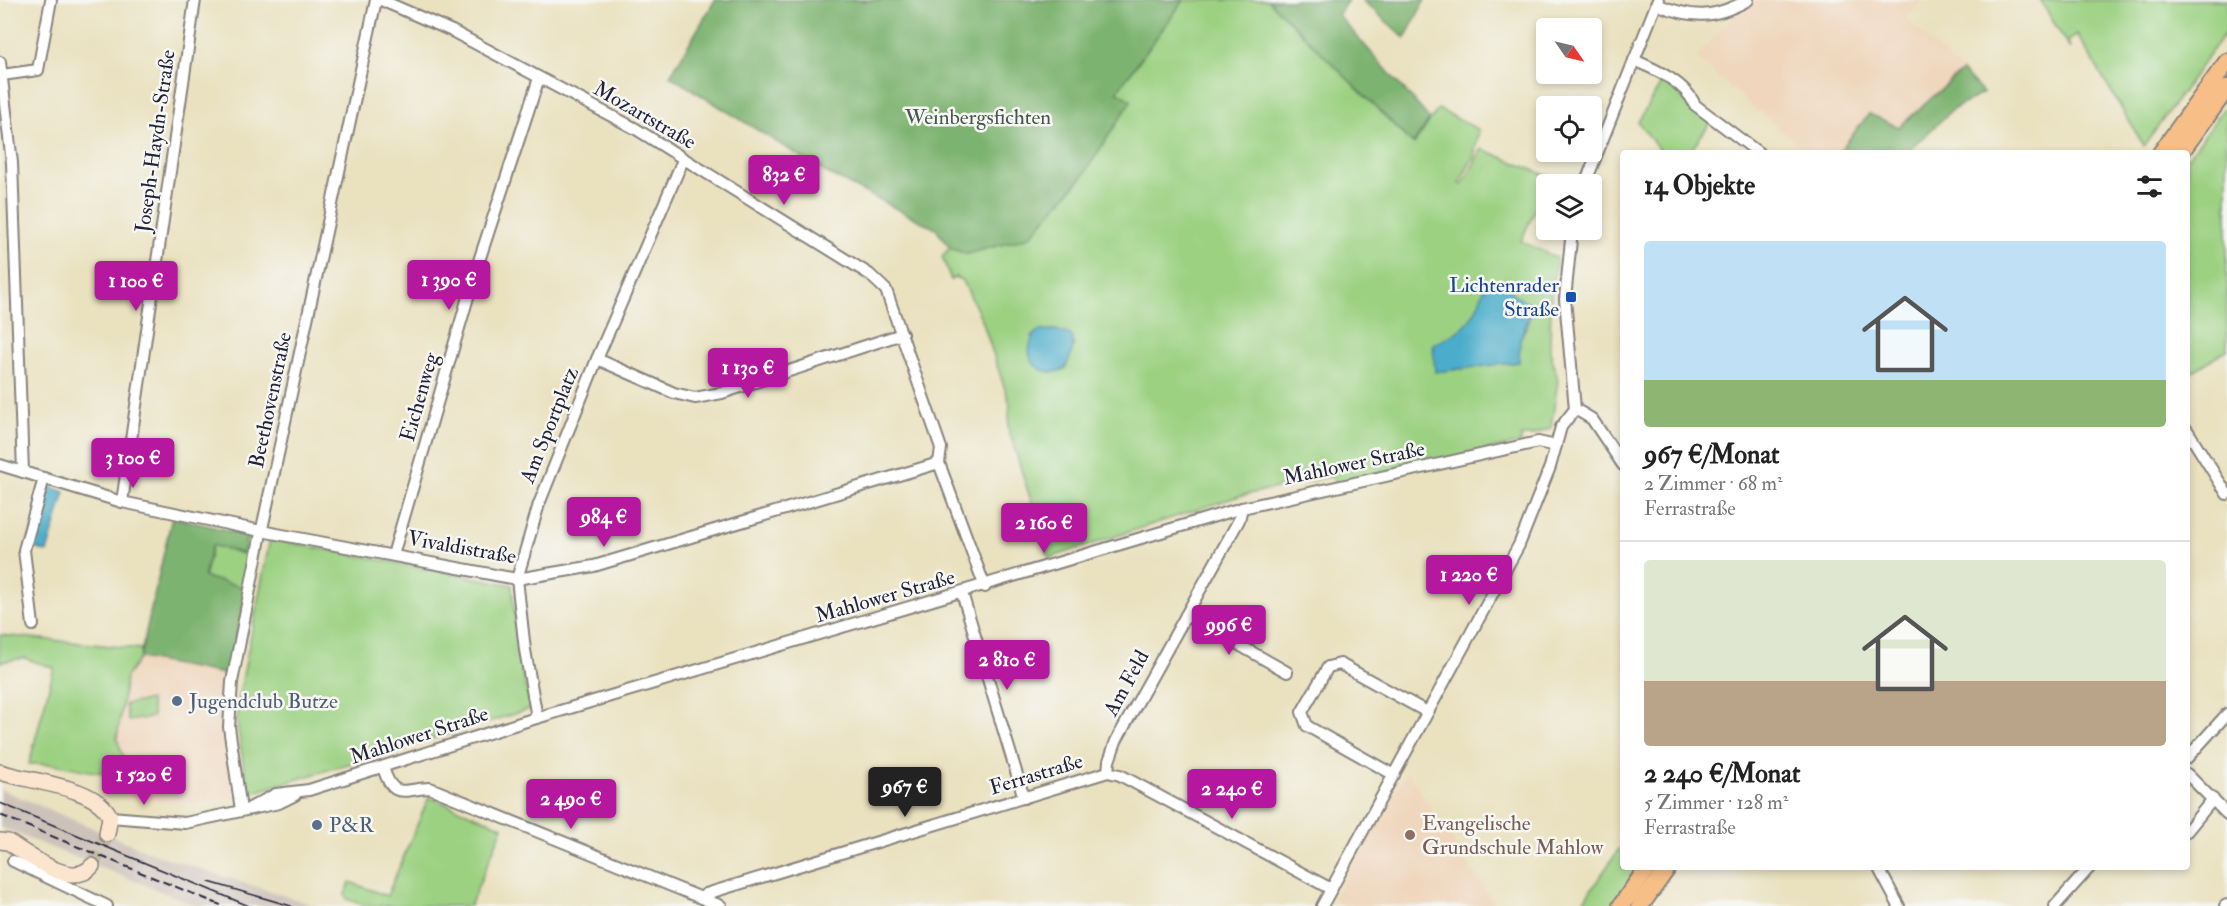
<!DOCTYPE html>
<html lang="de">
<head>
<meta charset="utf-8">
<style>
  body { margin:0; font-family:"IM FELL Double Pica",serif; background:#f6f6f6; color:#222; height:100vh; display:flex; flex-direction:column; font-size:22px; white-space:nowrap }
  * { box-sizing:border-box; margin:0 }
  p { font-size:20px; color:#767676 }
  .icon { flex:none; width:33px; height:33px; fill:none; stroke:currentColor; stroke-width:2; stroke-linecap:round; stroke-linejoin:round }
  .map { position:relative; flex:1; overflow:hidden }
  .panel { position:absolute; left:1620px; top:150px; width:570px; height:720px; display:flex; flex-direction:column; background:#fff; border-radius:6px; box-shadow:0 3px 9px #0003 }
  .panel>* { flex:none }
  .needle { width:39px; rotate:124deg }
  .controls { position:absolute; left:1536px; top:18px; display:grid; gap:12px }
  .controls a { display:grid; place-items:center; width:66px; height:66px; border-radius:6px; background:#fff; box-shadow:0 3px 9px #0003; font-size:30px }
  .price { position:absolute; translate:-50% -51px; padding:0 14px; border-radius:6px; background:#b5179e; color:#fff; font-size:20px; line-height:39px; filter:drop-shadow(0 2px 3px #0008) }
  .price::after { content:''; position:absolute; left:50%; top:36px; width:18px; height:14px; margin-left:-9px; background:inherit; clip-path:polygon(0 0,100% 0,50% 100%) }
  .price.current { background:#222; color:#fff }
  ul { padding:0; list-style:none }
  li { display:grid; align-content:center; gap:12px; height:318px; padding:0 24px }
  li+li { border-top:2px solid #e0e0e0 }
  li span { display:grid; place-items:center; height:186px; border-radius:6px; color:#555 }
  li>.icon { margin-inline-start:auto }
  span .icon { width:108px; height:108px; fill:#fffc; stroke-width:1 }
  li b { font-size:26px }
  h2 { display:flex; justify-content:space-between; align-items:center; height:72px; padding:0 24px; font-size:26px }
  .map>svg:first-child { display:block }
  .built { fill:#efd6bc }
  .industrial { fill:#cdc2b9 }
  .green { fill:#9cd182; stroke:#5f7a5e; stroke-width:1.5; fill-rule:evenodd }
  .forest { fill:#7db370; stroke:#506a56; stroke-width:1.5 }
  .water { fill:#4cadcb; stroke:#376883; stroke-width:1.5 }
  .lines { fill:none; stroke-linecap:round; stroke-linejoin:round }
  .secondary-tunnel { stroke:#c2bba5; stroke-width:15; stroke-dasharray:15 8; stroke-linecap:butt }
  .minor-casing { stroke:#86827d; stroke-width:14 }
  .secondary-casing { stroke:#86827d; stroke-width:18 }
  .primary-casing { stroke:#86827d; stroke-width:20 }
  .minor { stroke:#fff; stroke-width:10 }
  .secondary { stroke:#fce5cf; stroke-width:15 }
  .primary { stroke:#f7be88; stroke-width:16 }
  .tram { stroke:#22223b; stroke-width:1.5 }
  .rail { stroke:#22223b; stroke-width:2; stroke-dasharray:9 4.5; stroke-linecap:butt }
  .transit-dot { fill:#1a4fb4; stroke:#f6f6f2; stroke-width:2 }
  .service-dot { fill:#5c6f8a; stroke:#f6f6f2; stroke-width:2 }
  .education-dot { fill:#8d6e63; stroke:#f6f6f2; stroke-width:2 }
  .labels { text-anchor:middle; stroke-width:5; stroke-linejoin:round; paint-order:stroke }
  .street-label { font-size:21px; fill:#22223b; stroke:#f6f6f2 }
  .park-label { font-size:21px; fill:#475750; stroke:#f6f6f2 }
  .transit-label { font-size:21px; fill:#164399; stroke:#f6f6f2; text-anchor:end }
  .service-label { font-size:21px; fill:#4e5e75; stroke:#f6f6f2; text-anchor:start }
  .education-label { font-size:21px; fill:#785e54; stroke:#f6f6f2; text-anchor:start }
</style>
</head>
<body>
<div class="map">
<svg width="2227" height="906" viewBox="0 0 2227 906">
  <rect width="100%" height="100%" fill="#f6f6f2"/>
  <filter id="ink" filterUnits="userSpaceOnUse"><feTurbulence type="fractalNoise" baseFrequency=".0167" numOctaves="2"/><feDisplacementMap in="SourceGraphic" scale="12" xChannelSelector="R" yChannelSelector="G"/><feConvolveMatrix kernelMatrix="1 2 1 2 8 2 1 2 1" color-interpolation-filters="sRGB"/></filter>
  <filter id="wash" filterUnits="userSpaceOnUse"><feTurbulence type="fractalNoise" baseFrequency=".008" numOctaves="4" result="noise"/><feDisplacementMap in="SourceGraphic" scale="24" xChannelSelector="R" yChannelSelector="G"/><feGaussianBlur stdDeviation="1.35" result="paint"/><feColorMatrix in="noise" values="0 0 0 0 0 0 0 0 0 0 0 0 0 0 0 0 0 1.4 0 .05"/><feComposite in="paint" operator="in"/></filter>
  <g filter="url(#wash)">
    <rect width="100%" height="100%" fill="#eae1bf"/>
    <g class="built">
      <path d="M1757,0H1922L1906,19L1962,71L1898,127L1869,114L1838,153H1808L1696,58L1737,13Z"/>
      <path d="M140,658L230,675L235,797L184,804L132,799L129,773L117,739L126,677Z"/>
      <path d="M1407,771L1493,902L1491,906H1340L1334,898Z"/>
    </g>
    <path class="industrial" d="M0,789L157,855L316,906H197L0,827Z"/>
    <g class="green">
      <path d="M1184,0H1268L1414,144L1438,109L1479,130L1474,156L1459,183L1462,185L1482,149L1550,177L1521,241L1557,258L1551,296L1550,351L1558,380L1551,428L1532,436H1521V443L1336,483L1331,476L1239,496L1049,558L1008,428L1010,404L982,320L963,281L955,277L951,280L942,256L950,248L967,254L1029,237L1082,177L1131,101L1117,91ZM1477,312L1529,322L1520,339L1433,344L1457,335ZM1056,330L1074,344L1065,369L1032,337L1038,331Z"/>
      <path d="M2040,0H2227V30L2144,146L2077,34L2068,42L2070,49Z"/>
      <path d="M1663,80L1710,123L1689,153H1662L1638,122Z"/>
      <path d="M2227,104V350L2187,375V159Z"/>
      <path d="M247,535L259,538L247,588L204,578L212,545L243,553Z"/>
      <path d="M270,539L512,585L518,656L531,709L248,794L237,723L239,696Z"/>
      <path d="M0,635L141,649L140,658L126,677L117,739L129,773C91,777 66,761 29,764L54,668L24,658L0,662Z"/>
      <path d="M150,700L153,717L128,721L125,704Z"/>
      <path d="M429,797L503,827L470,906H365L347,899L345,894L350,882L387,896Z"/>
      <path d="M1619,849L1623,852V867H1639L1614,906H1580Z"/>
    </g>
    <g class="forest">
      <path d="M715,0H1184L1117,91L1131,101L1082,177L1029,237L967,254L950,248L936,229L827,173L670,76Z"/>
      <path d="M1268,0H1348L1338,15L1430,119L1413,144Z"/>
      <path d="M1362,0H1425L1405,38Z"/>
      <path d="M1962,71L1983,93L1952,110L1907,153H1838L1869,114L1899,127Z"/>
      <path d="M172,517L247,535L243,554L212,545L204,577L247,588L230,675L140,658Z"/>
    </g>
    <g class="water">
      <path d="M1511,280L1513,295L1534,305L1520,339L1519,362L1435,372L1433,344C1468,330 1476,317 1486,282Z"/>
      <path d="M1056,330L1071,335C1076,348 1070,357 1065,369C1037,381 1017,353 1038,331Z"/>
      <path d="M47,486L65,492L47,552L27,546Z"/>
    </g>
  </g>
  <g filter="url(#ink)">
    <g class="lines">
      <path class="secondary-tunnel" d="M92,866L107,834"/>
      <defs>
        <g id="minor">
          <path d="M381,0L452,31L636,129L869,274L886,290L941,448L939,463L985,587"/>
          <path d="M1656,4C1693,19 1713,19 1748,0"/>
          <path d="M1634,60C1655,69 1686,83 1695,105L1759,153"/>
          <path d="M0,62L12,163L23,472"/>
          <path d="M2,75L38,70L51,0"/>
          <path d="M1585,184L1658,0"/>
          <path d="M1572,230L1565,299L1575,409"/>
          <path d="M597,359L674,393L695,398L722,393L902,334"/>
          <path d="M1575,409L1592,419L1623,465"/>
          <path d="M2187,430L2227,494"/>
          <path d="M0,465L122,502L261,531L517,579L594,566L939,463"/>
          <path d="M122,502L195,0"/>
          <path d="M393,555L475,273L539,78"/>
          <path d="M962,593L1024,798"/>
          <path d="M1186,615L1287,672"/>
          <path d="M33,625L24,550L44,478"/>
          <path d="M537,718L525,650L517,579L539,504L597,359L683,160"/>
          <path d="M2187,758L2227,714"/>
          <path d="M383,767C393,801 403,789 430,788L721,906"/>
          <path d="M1108,772L1109,761L1116,741L1239,520L1242,508"/>
          <path d="M2187,774L2227,814"/>
          <path d="M1394,775L1307,726L1302,712L1328,667L1340,664L1427,712"/>
          <path d="M250,808L276,794L309,790L523,722L1242,508L1538,442L1556,446"/>
          <path d="M241,810L229,727L232,682L260,538L376,0"/>
          <path d="M110,817L185,823L279,803L295,795"/>
          <path d="M2187,831L2213,799"/>
          <path d="M13,861L107,906"/>
          <path d="M1878,867L1899,906"/>
          <path d="M701,898L706,894L1108,772L1120,775L1331,889"/>
          <path d="M1322,906L1519,545L1550,467L1561,427L1575,409"/>
          <path d="M2055,906L2090,867"/>
          <path d="M2225,906L2227,905"/>
        </g>
        <g id="secondary">
          <path d="M0,772C30,782 97,786 110,817L107,834"/>
          <path d="M0,841L8,842C28,854 72,890 92,866"/>
        </g>
        <g id="primary">
          <path d="M2161,153L2227,62"/>
          <path d="M2180,153L2227,88"/>
          <path d="M1621,906L1648,867"/>
          <path d="M1640,906L1668,867"/>
        </g>
      </defs>
      <use href="#minor" class="minor-casing"/>
      <use href="#secondary" class="secondary-casing"/>
      <use href="#primary" class="primary-casing"/>
      <use href="#minor" class="minor"/>
      <use href="#secondary" class="secondary"/>
      <use href="#primary" class="primary"/>
      <g class="tram">
        <path d="M0,803L249,906"/>
        <path d="M209,882L291,906"/>
      </g>
      <path class="rail" d="M0,815L223,906"/>
    </g>
  </g>
  <rect class="transit-dot" x="1565" y="291" width="12" height="12" rx="3"/>
  <g class="service-dot">
    <circle cx="177" cy="701" r="6"/>
    <circle cx="317" cy="825" r="6"/>
  </g>
  <circle class="education-dot" cx="1410" cy="835" r="6"/>
  <g class="labels">
    <g class="street-label">
      <text transform="translate(645 115) rotate(30)" y="7">Mozartstraße</text>
      <text transform="translate(155 141) rotate(-82)" y="7">Joseph-Haydn-Straße</text>
      <text transform="translate(419 397) rotate(-74)" y="7">Eichenweg</text>
      <text transform="translate(270 400) rotate(-78)" y="7">Beethovenstraße</text>
      <text transform="translate(549 425) rotate(-68)" y="7">Am Sportplatz</text>
      <text transform="translate(1354 463) rotate(-12)" y="7">Mahlower Straße</text>
      <text transform="translate(462 547) rotate(10)" y="7">Vivaldistraße</text>
      <text transform="translate(885 596) rotate(-16)" y="7">Mahlower Straße</text>
      <text transform="translate(1126 683) rotate(-61)" y="7">Am Feld</text>
      <text transform="translate(419 735) rotate(-18)" y="7">Mahlower Straße</text>
      <text transform="translate(1036 774) rotate(-17)" y="7">Ferrastraße</text>
    </g>
    <g class="park-label">
      <text x="978" y="124">Weinbergsfichten</text>
    </g>
    <g class="transit-label">
      <text x="1559" y="292">Lichtenrader<tspan x="1559" dy="24">Straße</tspan></text>
    </g>
    <g class="service-label">
      <text x="189" y="708">Jugendclub Butze</text>
      <text x="329" y="832">P&amp;R</text>
    </g>
    <g class="education-label">
      <text x="1422" y="830">Evangelische<tspan x="1422" dy="24">Grundschule Mahlow</tspan></text>
    </g>
  </g>
</svg>
<div class="controls">
<a><svg class="needle" viewBox="-14 -14 28 28"><path d="M0-13l5 13h-10z" fill="#e53935"/><path d="M0 13l5-13h-10z" fill="#767676"/></svg></a>
<a><svg class="icon" aria-label="locate" viewBox="0 0 24 24"><circle cx="12" cy="12" r="6"/><path d="M12 2v4M12 18v4M2 12h4M18 12h4"/></svg></a>
<a><svg class="icon" aria-label="layers" viewBox="0 0 24 24"><path d="M12 4l9 5-9 5-9-5zM3 14l9 5 9-5"/></svg></a>
</div>
<b class="price" style="left:784px;top:206px">832 €</b>
<b class="price" style="left:449px;top:311px">1 390 €</b>
<b class="price" style="left:136px;top:312px">1 100 €</b>
<b class="price" style="left:748px;top:399px">1 130 €</b>
<b class="price" style="left:133px;top:489px">3 100 €</b>
<b class="price" style="left:604px;top:548px">984 €</b>
<b class="price" style="left:1044px;top:554px">2 160 €</b>
<b class="price" style="left:1469px;top:606px">1 220 €</b>
<b class="price" style="left:1229px;top:656px">996 €</b>
<b class="price" style="left:1007px;top:691px">2 810 €</b>
<b class="price" style="left:144px;top:806px">1 520 €</b>
<b class="price current" style="left:905px;top:818px">967 €</b>
<b class="price" style="left:1232px;top:820px">2 240 €</b>
<b class="price" style="left:571px;top:830px">2 490 €</b>
<section class="panel">
<h2>14 Objekte<svg class="icon" aria-label="filters" viewBox="0 0 24 24"><path d="M4 7h16M4 17h16"/><circle cx="9" cy="7" r="2"/><circle cx="15" cy="17" r="2"/></svg></h2>
<ul>
<li><span style="background:linear-gradient(#bfe0f5 75%,#8fb573 0)"><svg class="icon" aria-label="home" viewBox="0 0 24 24"><path d="M3 11l9-7 9 7M6 9v11h12V9"/></svg></span><div><b>967 €/Monat</b><p>2 Zimmer · 68 m²</p><p>Ferrastraße</p></div></li>
<li><span style="background:linear-gradient(#dfe7d0 65%,#b9a48a 0)"><svg class="icon" aria-label="home" viewBox="0 0 24 24"><path d="M3 11l9-7 9 7M6 9v11h12V9"/></svg></span><div><b>2 240 €/Monat</b><p>5 Zimmer · 128 m²</p><p>Ferrastraße</p></div></li>
</ul>
</section>
</div>
</body>
</html>
